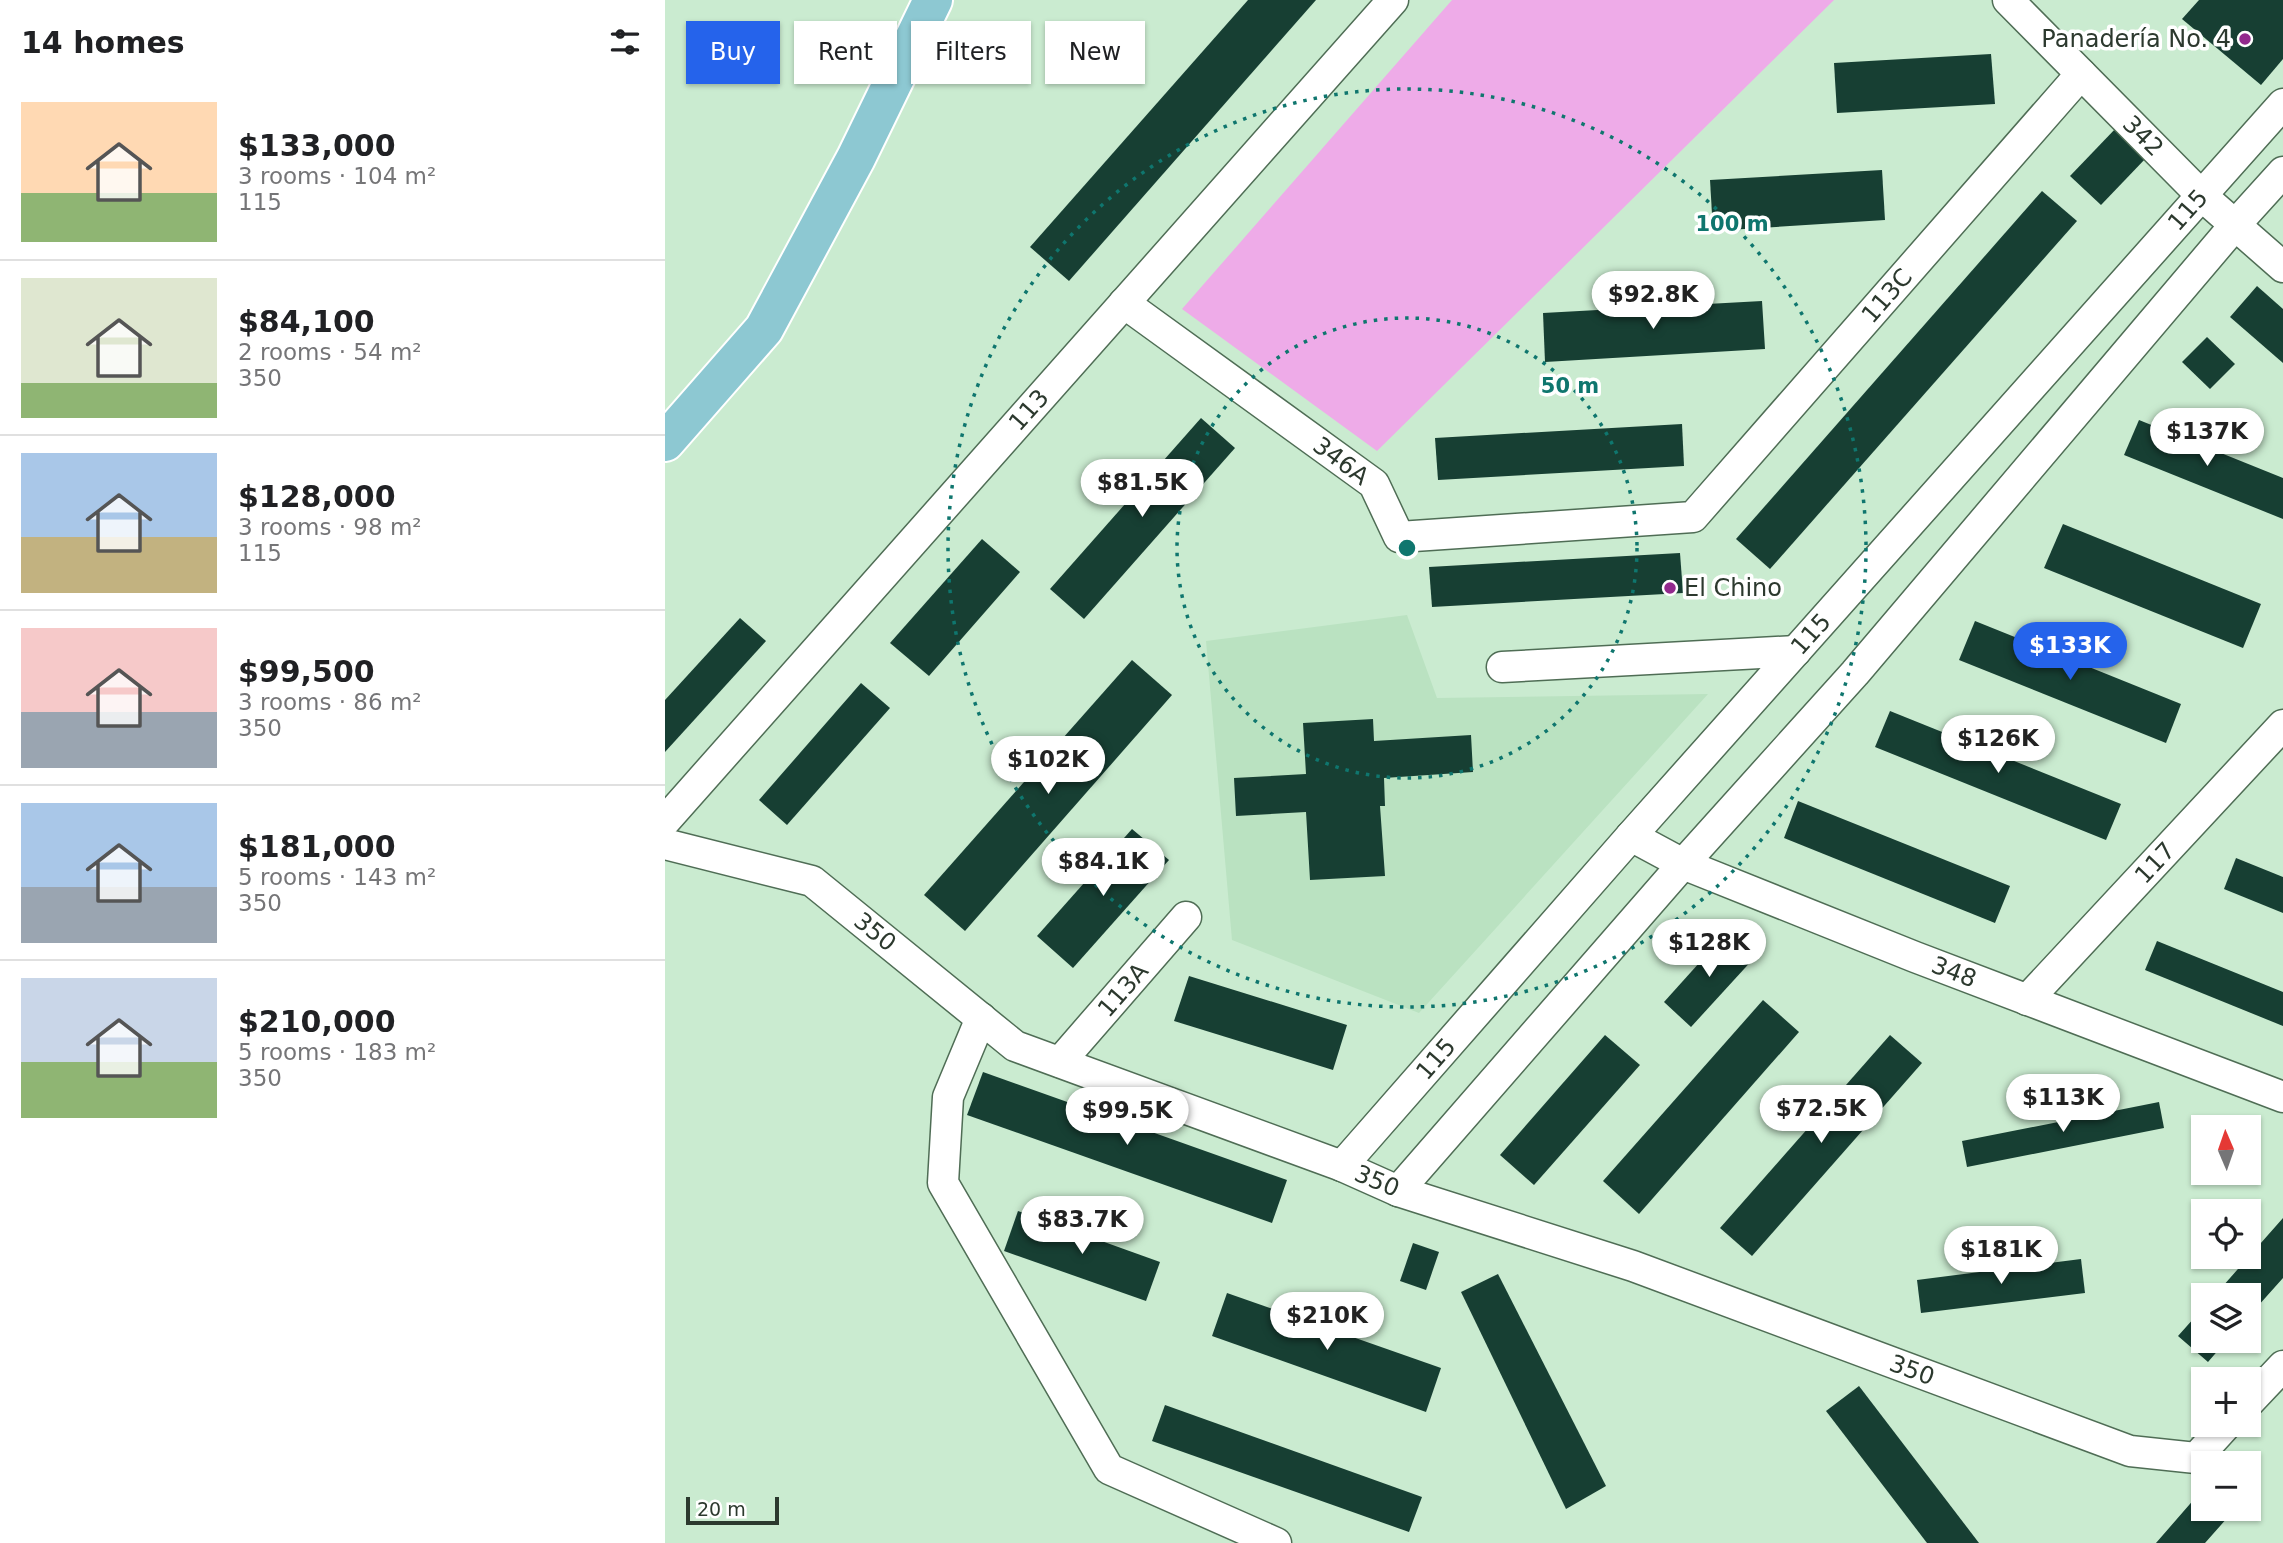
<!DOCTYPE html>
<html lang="en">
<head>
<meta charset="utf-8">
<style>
  body { margin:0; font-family:"DejaVu Sans",sans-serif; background:#f2f2f2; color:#202124; height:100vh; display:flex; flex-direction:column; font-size:26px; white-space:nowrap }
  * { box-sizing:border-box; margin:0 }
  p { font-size:23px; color:#757577 }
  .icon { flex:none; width:38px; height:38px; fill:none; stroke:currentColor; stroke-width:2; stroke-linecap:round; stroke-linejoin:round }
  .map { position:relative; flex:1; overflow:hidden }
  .drawer { display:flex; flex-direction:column; background:#fff; width:665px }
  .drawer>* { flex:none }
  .top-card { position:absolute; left:21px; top:21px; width:665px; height:63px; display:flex; gap:14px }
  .needle { width:46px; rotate:358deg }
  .tools { position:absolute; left:1526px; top:1115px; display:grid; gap:14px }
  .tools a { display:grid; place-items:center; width:70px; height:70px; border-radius:0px; background:#fff; box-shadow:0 2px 5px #0004; font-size:35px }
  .scale { position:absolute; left:21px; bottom:18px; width:93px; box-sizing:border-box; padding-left:7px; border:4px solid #2c392e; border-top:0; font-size:19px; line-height:24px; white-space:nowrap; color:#2c392e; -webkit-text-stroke:5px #fff; paint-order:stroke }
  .price { position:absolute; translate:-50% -60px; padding:0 16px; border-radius:24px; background:#fff; color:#222; font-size:23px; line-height:46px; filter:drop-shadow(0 2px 4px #0008) }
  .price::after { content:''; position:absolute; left:50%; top:42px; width:21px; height:16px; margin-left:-10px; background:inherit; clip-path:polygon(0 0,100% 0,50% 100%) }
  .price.on { background:#2563eb; color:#fff }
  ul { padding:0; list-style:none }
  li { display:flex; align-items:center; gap:21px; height:175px; padding:0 21px }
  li+li { border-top:2px solid #e0e0e0 }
  li span { display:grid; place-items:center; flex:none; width:196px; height:140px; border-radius:0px; color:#555 }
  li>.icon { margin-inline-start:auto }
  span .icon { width:84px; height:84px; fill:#fffc; stroke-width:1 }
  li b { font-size:30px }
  h2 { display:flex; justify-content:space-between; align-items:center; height:84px; padding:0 21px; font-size:30px }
  .chip { padding:0 24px; border-radius:0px; background:#fff; box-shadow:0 2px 5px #0004; font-size:24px; line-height:63px }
  .chip.on { background:#2563eb; color:#fff }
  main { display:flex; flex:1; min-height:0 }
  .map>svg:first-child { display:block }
  .built { fill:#bae2c1 }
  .green { fill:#eeabe8 }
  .building { fill:#173f33 }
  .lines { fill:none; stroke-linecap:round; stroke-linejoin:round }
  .minor-casing { stroke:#4f6d55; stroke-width:33 }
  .major-casing { stroke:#fff; stroke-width:42 }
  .minor { stroke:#fff; stroke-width:30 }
  .major { stroke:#8dc8d2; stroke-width:38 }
  .ring { fill:none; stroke:#0f766e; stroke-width:3.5; stroke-dasharray:3.5 7 }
  .poi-dot { fill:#92298d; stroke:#fff; stroke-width:2.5 }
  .labels { text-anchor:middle; stroke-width:7; stroke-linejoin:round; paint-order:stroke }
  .poi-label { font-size:24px; fill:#2c392e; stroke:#fff; text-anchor:end }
  .street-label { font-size:24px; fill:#2c392e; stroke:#fff }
  .centre { fill:#0f766e; stroke:#fff; stroke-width:3.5 }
  .ring-label { font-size:21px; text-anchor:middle; font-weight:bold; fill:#0f766e; stroke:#fff; stroke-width:7; stroke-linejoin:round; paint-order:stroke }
</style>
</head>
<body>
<main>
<section class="drawer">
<h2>14 homes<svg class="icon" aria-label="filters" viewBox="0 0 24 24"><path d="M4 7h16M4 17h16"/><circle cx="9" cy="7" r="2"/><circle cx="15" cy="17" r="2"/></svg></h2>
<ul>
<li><span style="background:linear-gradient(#ffd9b3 65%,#8fb573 0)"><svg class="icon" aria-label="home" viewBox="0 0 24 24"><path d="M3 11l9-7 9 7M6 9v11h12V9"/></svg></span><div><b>$133,000</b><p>3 rooms · 104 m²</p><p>115</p></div></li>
<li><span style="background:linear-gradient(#dfe7d0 75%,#8fb573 0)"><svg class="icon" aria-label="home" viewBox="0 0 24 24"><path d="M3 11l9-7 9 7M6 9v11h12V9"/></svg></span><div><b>$84,100</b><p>2 rooms · 54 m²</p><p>350</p></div></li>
<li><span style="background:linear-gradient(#a9c7e8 60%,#c2b280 0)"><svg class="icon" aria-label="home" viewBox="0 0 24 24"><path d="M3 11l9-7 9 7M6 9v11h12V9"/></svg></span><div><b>$128,000</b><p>3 rooms · 98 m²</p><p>115</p></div></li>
<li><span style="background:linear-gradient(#f6c9c9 60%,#9aa5b1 0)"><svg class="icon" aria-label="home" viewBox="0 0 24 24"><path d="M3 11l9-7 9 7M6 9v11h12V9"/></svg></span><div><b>$99,500</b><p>3 rooms · 86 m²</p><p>350</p></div></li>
<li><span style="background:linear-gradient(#a9c7e8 60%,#9aa5b1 0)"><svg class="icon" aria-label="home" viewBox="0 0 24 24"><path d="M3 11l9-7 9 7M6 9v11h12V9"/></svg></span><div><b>$181,000</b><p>5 rooms · 143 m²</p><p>350</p></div></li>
<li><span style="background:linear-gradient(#c9d6e8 60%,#8fb573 0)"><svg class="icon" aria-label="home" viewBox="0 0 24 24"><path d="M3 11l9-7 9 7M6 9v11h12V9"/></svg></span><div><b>$210,000</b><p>5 rooms · 183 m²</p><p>350</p></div></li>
</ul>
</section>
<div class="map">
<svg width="1618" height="1543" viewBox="0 0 1618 1543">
  <rect width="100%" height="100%" fill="#caebd0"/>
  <path class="built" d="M742,615L772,698L1043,694L754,1013L567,940L541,641Z"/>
  <path class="green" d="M787,0H1169L712,451L517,309Z"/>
  <g class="building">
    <path d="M583,0H651L404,281L365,247Z"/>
    <path d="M1534,0H1618V59L1596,85L1517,19Z"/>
    <path d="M1326,54L1330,104L1172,113L1169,63Z"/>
    <path d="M1452,127L1482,157L1436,205L1405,176Z"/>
    <path d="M1217,170L1220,220L1048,231L1045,180Z"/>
    <path d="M1377,191L1412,221L1105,569L1071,539Z"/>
    <path d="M1592,286L1618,309V363L1565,317Z"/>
    <path d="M1097,301L1100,349L880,362L878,313Z"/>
    <path d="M1542,337L1570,364L1545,389L1517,362Z"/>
    <path d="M536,418L570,448L419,619L385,589Z"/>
    <path d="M1474,420L1618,478V519L1459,455Z"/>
    <path d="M1017,424L1019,466L773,480L770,438Z"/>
    <path d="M1398,524L1596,604L1578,648L1379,568Z"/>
    <path d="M317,539L355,572L264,676L225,643Z"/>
    <path d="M1015,553L1018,593L767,607L764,567Z"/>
    <path d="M75,618L101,641L0,752V700Z"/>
    <path d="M1310,621L1516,704L1501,743L1294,660Z"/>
    <path d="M467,660L507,695L300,931L259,895Z"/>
    <path d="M196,683L225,708L122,825L94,800Z"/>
    <path d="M1225,711L1456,804L1441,840L1210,747Z"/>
    <path d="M708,719L709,741L806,735L808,772L719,778L720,806H715L720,876L645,880L641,812L571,816L569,778L641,774L638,723Z"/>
    <path d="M1133,801L1345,886L1330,923L1119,838Z"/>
    <path d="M467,829L504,860L408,968L372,936Z"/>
    <path d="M1571,858L1618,877V913L1559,889Z"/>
    <path d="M1062,932L1090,957L1026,1027L999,1002Z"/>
    <path d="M1492,941L1618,992V1026L1480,970Z"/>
    <path d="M524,976L682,1025L668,1070L509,1021Z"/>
    <path d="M1098,1000L1134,1032L974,1214L938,1181Z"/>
    <path d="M940,1035L975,1065L869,1185L835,1155Z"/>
    <path d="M1225,1035L1257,1063L1087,1256L1055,1228Z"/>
    <path d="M318,1072L622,1180L607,1223L302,1115Z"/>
    <path d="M1494,1102L1499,1128L1302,1167L1297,1141Z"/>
    <path d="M353,1211L495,1262L481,1301L339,1251Z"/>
    <path d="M1618,1218V1278L1584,1316V1295H1550Z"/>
    <path d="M748,1243L774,1252L761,1290L735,1281Z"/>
    <path d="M1416,1259L1420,1293L1256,1313L1252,1280Z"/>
    <path d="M833,1274L941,1486L901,1509L796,1292Z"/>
    <path d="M562,1293L776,1368L761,1412L547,1336Z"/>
    <path d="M1538,1308V1340H1562L1543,1362L1513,1336Z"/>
    <path d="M1194,1386L1314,1543H1262L1161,1411Z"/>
    <path d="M500,1405L757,1497L744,1532L487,1441Z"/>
    <path d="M1584,1469L1596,1480L1584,1494Z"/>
    <path d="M1538,1489V1508H1571L1540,1543H1491Z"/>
  </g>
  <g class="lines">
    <defs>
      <g id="minor">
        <path d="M1343,0L1537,196L1618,267"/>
        <path d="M459,303L709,484L734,537L1028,517L1416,74"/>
        <path d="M837,667L1131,651"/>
        <path d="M0,821L728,0"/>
        <path d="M966,836L1018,864L1250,957L1618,1097"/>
        <path d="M0,844L147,881L350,1046L677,1166L733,1191L968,1266L1465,1451L1531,1458L1562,1424"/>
        <path d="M1362,1000L1618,725"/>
        <path d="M316,1018L283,1097L278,1183L444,1469L611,1543"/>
        <path d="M395,1062L521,917"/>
        <path d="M677,1166L966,836L1618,104"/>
        <path d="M733,1191L1018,864L1190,673L1570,225L1618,172"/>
        <path d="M1584,1402L1618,1366"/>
      </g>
      <path id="major" d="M0,442L99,329L191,158L268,0"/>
    </defs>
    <use href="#minor" class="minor-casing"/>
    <use href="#major" class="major-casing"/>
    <use href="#minor" class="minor"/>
    <use href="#major" class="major"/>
  </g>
  <g class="ring">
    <circle cx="742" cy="548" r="230"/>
    <circle cx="742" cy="548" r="459"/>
  </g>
  <g class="poi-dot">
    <circle cx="1580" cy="39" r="7"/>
    <circle cx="1005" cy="588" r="7"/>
  </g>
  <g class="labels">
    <g class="poi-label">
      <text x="1566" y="47">Panadería No. 4</text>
      <text x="1019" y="596" text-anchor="start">El Chino</text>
    </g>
    <g class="street-label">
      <text transform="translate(1478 136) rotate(45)" y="8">342</text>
      <text transform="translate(1523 210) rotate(-48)" y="8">115</text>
      <text transform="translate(1222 296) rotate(-49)" y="8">113C</text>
      <text transform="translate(364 410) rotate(-48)" y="8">113</text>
      <text transform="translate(676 461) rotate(37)" y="8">346A</text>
      <text transform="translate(1146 634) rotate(-48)" y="8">115</text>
      <text transform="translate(1490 863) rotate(-47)" y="8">117</text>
      <text transform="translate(210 932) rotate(39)" y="8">350</text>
      <text transform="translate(1289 972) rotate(21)" y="8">348</text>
      <text transform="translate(458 990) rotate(-49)" y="8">113A</text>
      <text transform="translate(771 1059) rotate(-49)" y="8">115</text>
      <text transform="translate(712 1181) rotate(23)" y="8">350</text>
      <text transform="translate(1247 1370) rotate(20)" y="8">350</text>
    </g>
  </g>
  <circle cx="742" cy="548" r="10" class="centre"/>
  <g class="ring-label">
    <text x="1067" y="231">100 m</text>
    <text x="905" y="393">50 m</text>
  </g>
</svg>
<div class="tools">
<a><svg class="needle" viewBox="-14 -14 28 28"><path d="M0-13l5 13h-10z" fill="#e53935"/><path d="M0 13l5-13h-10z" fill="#757577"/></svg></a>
<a><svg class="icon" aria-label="locate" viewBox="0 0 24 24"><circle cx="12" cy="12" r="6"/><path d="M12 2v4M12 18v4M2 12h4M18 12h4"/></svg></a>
<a><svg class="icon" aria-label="layers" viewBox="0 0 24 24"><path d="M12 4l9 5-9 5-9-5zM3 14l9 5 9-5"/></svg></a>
<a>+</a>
<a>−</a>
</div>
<div class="scale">20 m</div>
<b class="price" style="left:988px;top:331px">$92.8K</b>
<b class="price" style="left:1542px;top:468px">$137K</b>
<b class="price" style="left:477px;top:519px">$81.5K</b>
<b class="price on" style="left:1405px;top:682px">$133K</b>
<b class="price" style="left:1333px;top:775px">$126K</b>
<b class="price" style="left:383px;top:796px">$102K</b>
<b class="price" style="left:438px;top:898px">$84.1K</b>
<b class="price" style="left:1044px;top:979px">$128K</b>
<b class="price" style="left:1398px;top:1134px">$113K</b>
<b class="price" style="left:1156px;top:1145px">$72.5K</b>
<b class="price" style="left:462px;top:1147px">$99.5K</b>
<b class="price" style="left:417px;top:1256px">$83.7K</b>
<b class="price" style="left:1336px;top:1286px">$181K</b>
<b class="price" style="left:662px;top:1352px">$210K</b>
<div class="top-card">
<a class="chip on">Buy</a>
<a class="chip">Rent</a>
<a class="chip">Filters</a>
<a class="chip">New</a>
</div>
</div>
</main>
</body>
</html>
